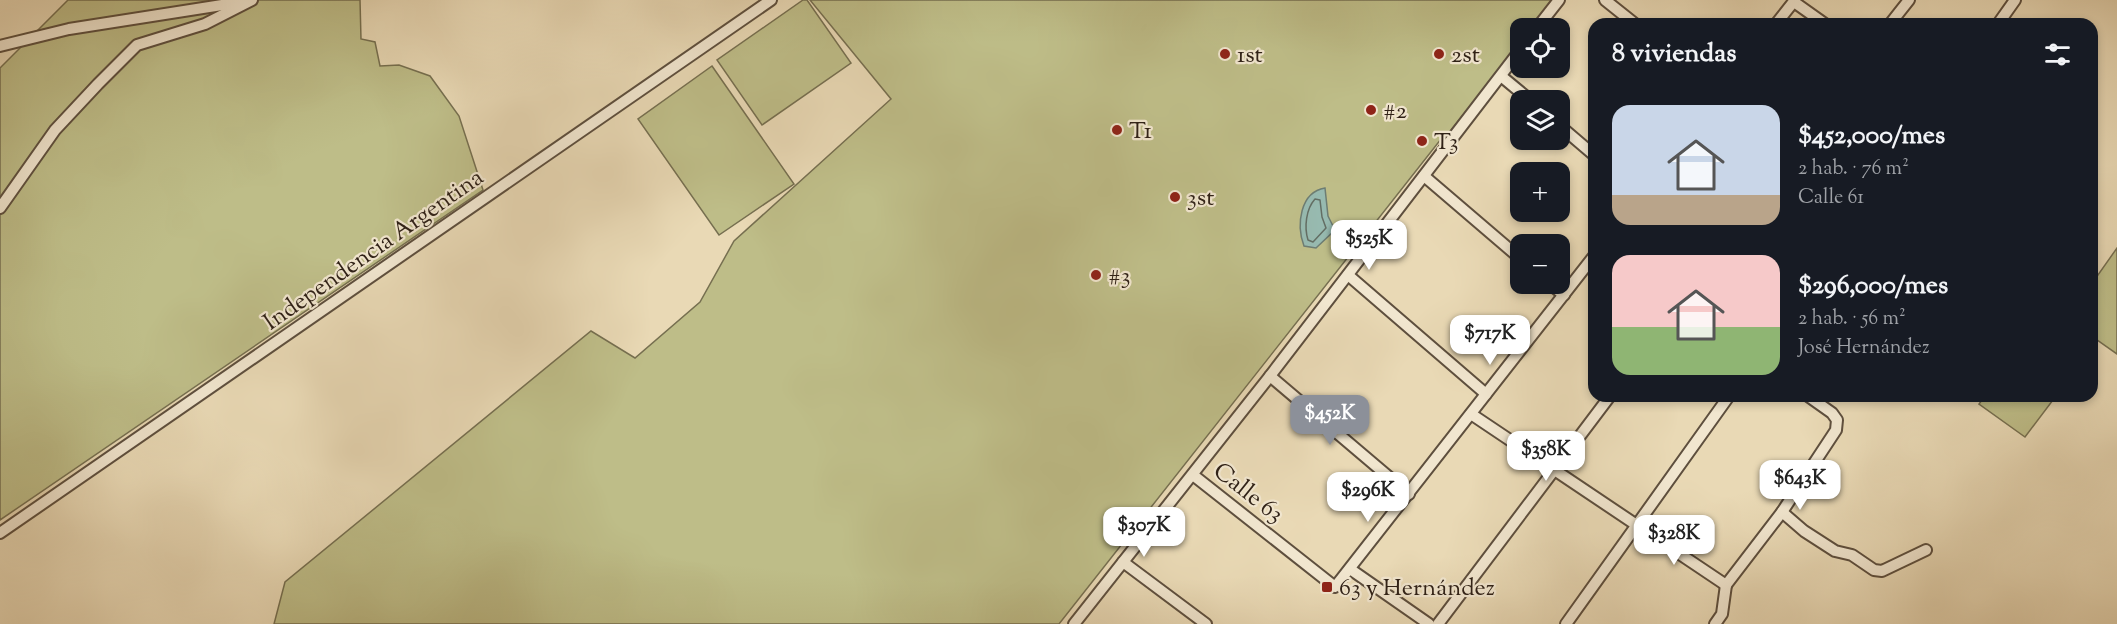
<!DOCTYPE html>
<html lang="es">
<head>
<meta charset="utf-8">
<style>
  body { margin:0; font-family:"Sorts Mill Goudy",serif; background:#242831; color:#f1f3f6; height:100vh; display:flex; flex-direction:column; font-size:22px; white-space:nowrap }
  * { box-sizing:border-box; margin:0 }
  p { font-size:20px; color:#9ea1a6 }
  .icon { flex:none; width:33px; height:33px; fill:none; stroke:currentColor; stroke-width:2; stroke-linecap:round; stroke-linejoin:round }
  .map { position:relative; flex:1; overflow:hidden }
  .side { position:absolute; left:1588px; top:18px; width:510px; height:384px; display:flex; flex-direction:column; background:#171b24; border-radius:18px; box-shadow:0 3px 9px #0003 }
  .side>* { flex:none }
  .buttons { position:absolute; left:1510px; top:18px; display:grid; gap:12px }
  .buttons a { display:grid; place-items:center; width:60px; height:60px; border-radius:12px; background:#171b24; box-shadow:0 3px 9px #0003; font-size:30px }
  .price { position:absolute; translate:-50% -51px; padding:0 14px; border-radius:12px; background:#fff; color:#222; font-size:20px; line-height:39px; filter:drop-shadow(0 2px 3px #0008) }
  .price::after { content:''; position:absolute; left:50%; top:36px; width:18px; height:14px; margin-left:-9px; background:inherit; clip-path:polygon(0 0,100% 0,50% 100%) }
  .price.selected { background:#8c9099; color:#fff }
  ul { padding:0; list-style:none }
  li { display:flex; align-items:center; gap:18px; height:150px; padding:0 24px }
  li span { display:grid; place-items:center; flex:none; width:168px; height:120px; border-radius:18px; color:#555 }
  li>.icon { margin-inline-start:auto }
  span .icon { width:72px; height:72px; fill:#fffc; stroke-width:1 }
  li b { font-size:26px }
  h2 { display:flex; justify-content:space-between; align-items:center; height:72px; padding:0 24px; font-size:26px }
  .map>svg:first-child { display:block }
  .green { fill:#bebd88; stroke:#766f50; stroke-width:1.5 }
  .water { fill:#97bab0; stroke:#6d7d73; stroke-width:1.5 }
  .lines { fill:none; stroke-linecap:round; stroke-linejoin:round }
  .shore { stroke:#636e64; stroke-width:1.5 }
  .minor-casing { stroke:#5e4f3e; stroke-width:14 }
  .minor { stroke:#f1e6cf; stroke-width:10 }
  .poi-dot { fill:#8f2418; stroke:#f1e6cf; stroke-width:2 }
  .labels { text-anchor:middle; stroke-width:4.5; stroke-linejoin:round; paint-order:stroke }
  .poi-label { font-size:24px; fill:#2f2117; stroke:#f1e6cf; text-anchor:start }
  .street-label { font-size:24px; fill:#2f2117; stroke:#f1e6cf }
</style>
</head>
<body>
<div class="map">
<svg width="2117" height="624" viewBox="0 0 2117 624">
  <rect width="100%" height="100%" fill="#e9d9b5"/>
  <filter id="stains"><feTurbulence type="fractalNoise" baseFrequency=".00333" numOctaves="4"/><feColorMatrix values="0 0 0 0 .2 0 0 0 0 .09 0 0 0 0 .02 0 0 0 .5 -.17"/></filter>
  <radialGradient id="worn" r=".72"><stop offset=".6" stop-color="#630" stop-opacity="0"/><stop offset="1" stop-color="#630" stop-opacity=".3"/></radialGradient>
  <g class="green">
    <path d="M68,0H360L361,39L375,42L380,66L399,65L430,76L459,116L483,190L0,520V68Z"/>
    <path d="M803,0H807L851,63L762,125L717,60Z"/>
    <path d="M810,0H1551L1550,2L1554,0L1532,28H1521V43L1448,134H1445L1059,624H274L285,582L591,331L635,358L700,302L734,241L891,99Z"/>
    <path d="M712,66L794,184L719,235L638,119Z"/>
    <path d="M2117,248V354L2093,337V282Z"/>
    <path d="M1985,396H2056L2025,437L1979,404Z"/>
  </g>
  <path class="water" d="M1325,188L1328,216L1335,230L1316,248L1304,246C1296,225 1300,192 1325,188Z"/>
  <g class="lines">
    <path class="shore" d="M1315,199L1320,200L1322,217L1326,228L1313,242L1308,240C1304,227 1306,209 1315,199Z"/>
    <defs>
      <g id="minor">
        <path d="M1605,0L1635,24"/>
        <path d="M1794,2L1825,24"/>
        <path d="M1776,24L1795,0"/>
        <path d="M1890,24L1909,0"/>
        <path d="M1998,24L2015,0"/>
        <path d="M1537,28L1559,0"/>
        <path d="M0,46L69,29L241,2"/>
        <path d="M1501,76L1530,100"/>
        <path d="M1560,126L1594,155"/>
        <path d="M1424,176L1521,259"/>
        <path d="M0,208L55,130L98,84L137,45L205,24L252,0"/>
        <path d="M1348,275L1486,394"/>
        <path d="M1550,284L1564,295"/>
        <path d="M1270,376L1409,494"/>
        <path d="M1471,414L1726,585"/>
        <path d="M1193,475L1335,587L1594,256"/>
        <path d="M1782,512L1804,531L1835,551L1852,555L1874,570L1882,571L1926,550"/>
        <path d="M0,533L771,0"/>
        <path d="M1123,562L1206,624"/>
        <path d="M1350,569L1429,624"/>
        <path d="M1726,585L1782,512L1836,430L1837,420L1832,413L1808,396"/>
        <path d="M1074,624L1270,376L1521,49"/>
        <path d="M1438,624L1610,396"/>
        <path d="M1566,624L1729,396"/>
        <path d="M1715,624L1722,614L1726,585"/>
      </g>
    </defs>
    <use href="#minor" class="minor-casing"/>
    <use href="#minor" class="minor"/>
  </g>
  <g class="poi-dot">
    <circle cx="1225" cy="54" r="6"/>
    <circle cx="1439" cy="54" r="6"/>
    <circle cx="1371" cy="110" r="6"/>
    <circle cx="1117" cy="130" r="6"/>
    <circle cx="1422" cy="141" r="6"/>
    <circle cx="1175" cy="197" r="6"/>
    <circle cx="1096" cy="275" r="6"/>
    <rect x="1321" y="581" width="12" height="12" rx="3"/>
  </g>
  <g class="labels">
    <g class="poi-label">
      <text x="1237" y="62">1st</text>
      <text x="1451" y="62">2st</text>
      <text x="1383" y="118">#2</text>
      <text x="1129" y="138">T1</text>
      <text x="1434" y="149">T3</text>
      <text x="1187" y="205">3st</text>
      <text x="1108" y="283">#3</text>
      <text x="1339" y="595">63 y Hernández</text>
    </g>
    <g class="street-label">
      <text transform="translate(373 249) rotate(-35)" y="8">Independencia Argentina</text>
      <text transform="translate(1249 492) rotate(38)" y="8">Calle 63</text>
    </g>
  </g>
  <rect width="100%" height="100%" filter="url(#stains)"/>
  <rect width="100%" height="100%" fill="url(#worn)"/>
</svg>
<div class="buttons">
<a><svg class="icon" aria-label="locate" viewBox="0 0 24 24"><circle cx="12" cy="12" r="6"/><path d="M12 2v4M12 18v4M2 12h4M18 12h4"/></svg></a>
<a><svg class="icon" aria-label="layers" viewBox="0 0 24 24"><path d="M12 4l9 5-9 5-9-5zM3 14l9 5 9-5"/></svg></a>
<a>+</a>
<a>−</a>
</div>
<b class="price" style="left:1369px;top:271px">$525K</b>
<b class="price" style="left:1490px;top:366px">$717K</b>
<b class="price selected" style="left:1330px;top:446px">$452K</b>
<b class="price" style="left:1546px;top:482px">$358K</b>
<b class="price" style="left:1800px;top:511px">$643K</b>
<b class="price" style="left:1368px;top:523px">$296K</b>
<b class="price" style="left:1144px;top:558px">$307K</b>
<b class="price" style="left:1674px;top:566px">$328K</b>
<section class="side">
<h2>8 viviendas<svg class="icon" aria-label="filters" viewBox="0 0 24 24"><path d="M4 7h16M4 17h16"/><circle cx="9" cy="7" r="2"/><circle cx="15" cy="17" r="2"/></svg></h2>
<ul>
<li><span style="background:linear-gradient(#c9d6e8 75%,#b9a48a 0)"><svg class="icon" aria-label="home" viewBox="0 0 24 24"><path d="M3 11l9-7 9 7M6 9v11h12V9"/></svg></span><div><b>$452,000/mes</b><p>2 hab. · 76 m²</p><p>Calle 61</p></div></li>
<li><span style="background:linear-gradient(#f6c9c9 60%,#8fb573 0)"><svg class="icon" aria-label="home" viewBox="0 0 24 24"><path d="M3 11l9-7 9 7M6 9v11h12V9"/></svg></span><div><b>$296,000/mes</b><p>2 hab. · 56 m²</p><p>José Hernández</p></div></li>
</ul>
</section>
</div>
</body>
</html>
